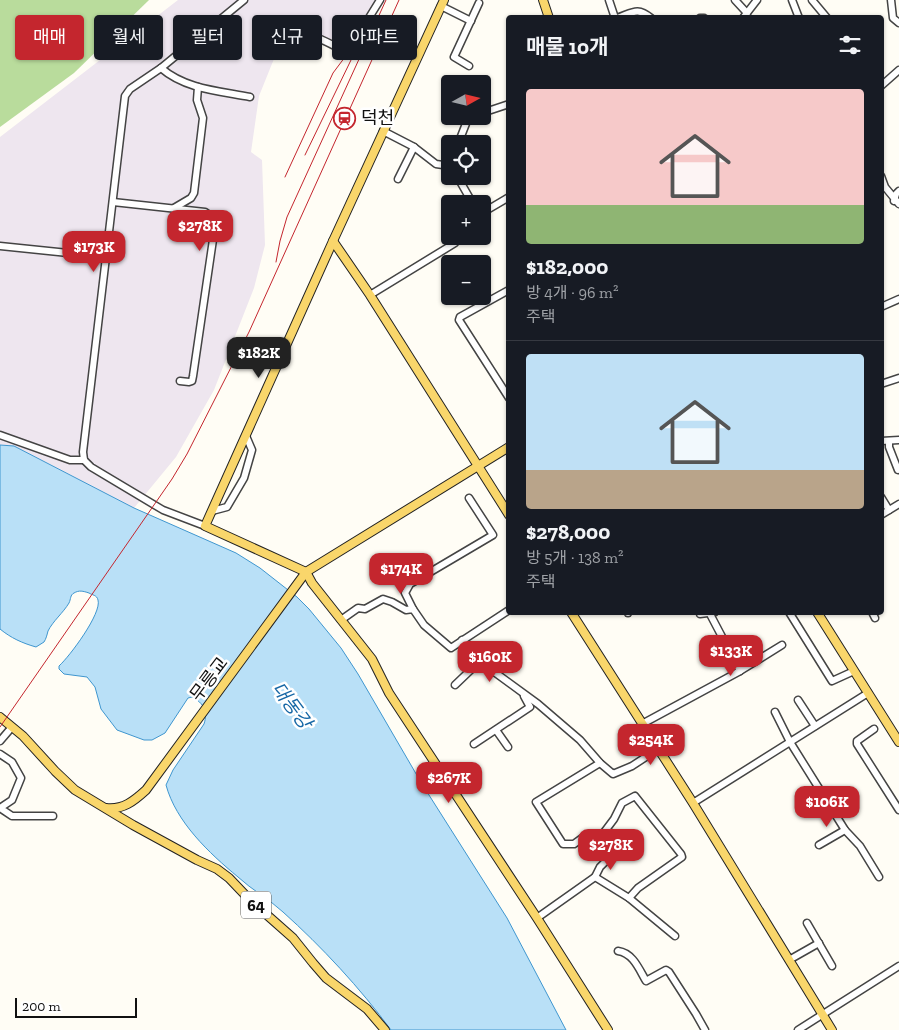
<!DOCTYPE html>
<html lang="ko">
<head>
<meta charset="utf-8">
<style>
  body { margin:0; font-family:"Zilla Slab","Noto Sans KR",serif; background:#20242c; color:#f1f3f6; height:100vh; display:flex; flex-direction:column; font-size:19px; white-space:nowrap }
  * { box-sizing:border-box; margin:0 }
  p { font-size:16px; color:#9ea1a6 }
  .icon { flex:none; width:28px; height:28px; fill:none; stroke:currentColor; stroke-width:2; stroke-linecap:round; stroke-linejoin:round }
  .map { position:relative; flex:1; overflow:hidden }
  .panel { position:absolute; left:506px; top:15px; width:378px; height:600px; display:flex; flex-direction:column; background:#171b24; border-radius:5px; box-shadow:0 1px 4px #0004 }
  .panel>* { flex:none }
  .top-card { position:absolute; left:15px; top:15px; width:416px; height:45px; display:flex; gap:10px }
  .needle { width:32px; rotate:82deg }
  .controls { position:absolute; left:441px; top:75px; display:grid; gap:10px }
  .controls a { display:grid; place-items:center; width:50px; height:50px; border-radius:5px; background:#171b24; box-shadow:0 1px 4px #0004; font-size:25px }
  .scale { position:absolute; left:15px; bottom:12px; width:122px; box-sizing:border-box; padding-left:5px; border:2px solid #111; border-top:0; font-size:14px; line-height:18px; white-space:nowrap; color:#111; -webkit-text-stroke:4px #fff; paint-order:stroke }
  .price { position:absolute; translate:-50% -42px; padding:0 11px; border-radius:10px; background:#c4262e; color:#fff; font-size:16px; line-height:32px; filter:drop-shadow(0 1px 2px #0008) }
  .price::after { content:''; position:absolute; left:50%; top:30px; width:15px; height:11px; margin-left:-8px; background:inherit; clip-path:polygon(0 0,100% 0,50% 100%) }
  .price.current { background:#222; color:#fff }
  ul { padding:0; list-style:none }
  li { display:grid; align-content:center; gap:10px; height:265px; padding:0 20px }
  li+li { border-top:1px solid #363941 }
  li span { display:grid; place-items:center; height:155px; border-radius:5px; color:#555 }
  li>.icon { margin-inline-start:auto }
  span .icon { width:90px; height:90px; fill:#fffc; stroke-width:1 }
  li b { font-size:21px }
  h2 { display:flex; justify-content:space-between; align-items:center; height:60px; padding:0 20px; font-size:21px }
  .chip { padding:0 18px; border-radius:5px; background:#171b24; box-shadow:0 1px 4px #0004; font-size:18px; line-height:45px }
  .chip.current { background:#c4262e; color:#fff }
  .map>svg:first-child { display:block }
  .industrial { fill:#eee6ef }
  .forest { fill:#b9dc9c }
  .water { fill:#b9e0f7; stroke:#3f96cf }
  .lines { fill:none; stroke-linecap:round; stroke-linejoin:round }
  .minor-casing { stroke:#444; stroke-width:9 }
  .major-casing { stroke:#222; stroke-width:10 }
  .minor { stroke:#fff; stroke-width:6 }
  .major { stroke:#f9d66b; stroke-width:8 }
  .rail { stroke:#c4262e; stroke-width:1 }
  .labels { text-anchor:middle; stroke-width:5; stroke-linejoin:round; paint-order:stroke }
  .shield { fill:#fff; stroke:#585858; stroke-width:1 }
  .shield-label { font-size:16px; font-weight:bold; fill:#111 }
  .poi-label { font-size:18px; fill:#111; stroke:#fff; text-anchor:start }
  .street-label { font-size:18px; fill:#111; stroke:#fff }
  .water-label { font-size:19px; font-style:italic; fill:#1768a6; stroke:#fff }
</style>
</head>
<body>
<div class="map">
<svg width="899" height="1030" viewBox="0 0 899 1030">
  <rect width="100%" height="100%" fill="#fffdf5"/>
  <path class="industrial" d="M178,0H385L347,50L321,38L286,29L259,96L251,152L262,160L265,245L254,288L214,390L176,457L134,508L14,446L0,445V137Z"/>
  <path class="forest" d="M0,0H149L74,73L0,127Z"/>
  <path class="water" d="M0,445L14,446L134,508L236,553L260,568L297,597L309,609L341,648L358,674L422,784L507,918L566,1030H391C360,988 322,947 283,912C269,899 252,890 238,877C209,853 176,822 166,785L173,770L204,724C208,712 204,703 192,697L188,698L165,733L152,740H144L117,730L101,709L95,687L87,677L64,674L59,669V666C70,656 102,613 98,600C97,595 92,595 89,593C83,591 79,590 74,593C70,595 71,599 69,603C63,613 53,621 48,631C47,635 46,639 44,642L36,647C22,643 11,638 0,629Z"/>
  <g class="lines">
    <defs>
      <g id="minor">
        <path d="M609,0L615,18"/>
        <path d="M735,0L747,13"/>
        <path d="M792,0L799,18"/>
        <path d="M812,0L827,18"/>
        <path d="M891,0L893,18L899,23"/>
        <path d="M441,6L471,21"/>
        <path d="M617,18C632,13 637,6 651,18"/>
        <path d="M700,18H704"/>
        <path d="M743,18L757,0"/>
        <path d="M288,52L297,37C311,31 332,45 344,51L367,21L380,0"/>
        <path d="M469,66L454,57L479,3"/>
        <path d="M161,68C185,89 219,91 250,97"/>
        <path d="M881,86L899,70"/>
        <path d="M482,113L509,104"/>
        <path d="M383,131L414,147L436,164L450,166"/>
        <path d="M458,144L467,121L473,116"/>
        <path d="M457,176L473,204"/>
        <path d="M881,176L885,187L899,204"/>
        <path d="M398,179L414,147"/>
        <path d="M894,201L896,194L899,191"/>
        <path d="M113,202L205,212L212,217L215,226L193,376L192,381L189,382L180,381"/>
        <path d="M174,208L191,198L194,193L203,118L197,100L198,87"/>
        <path d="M482,213L509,197"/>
        <path d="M0,246L107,257"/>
        <path d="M509,290L460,317L459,320L509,398"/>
        <path d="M370,295L455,243"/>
        <path d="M881,307L899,299"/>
        <path d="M881,384L899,378"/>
        <path d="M0,435L70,460H84"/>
        <path d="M881,441L899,440"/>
        <path d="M889,442V447L898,470"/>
        <path d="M881,497L889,510"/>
        <path d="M212,511L227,507L244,478L252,450L246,436"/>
        <path d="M881,515L899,504"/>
        <path d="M205,526L163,510L91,467L84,460L83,452L125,96L130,89L161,68L244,0"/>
        <path d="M413,609L405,593L410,584L493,535L469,498"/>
        <path d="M628,612V613"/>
        <path d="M789,612L832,681L854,671"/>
        <path d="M872,612L875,618"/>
        <path d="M700,614L715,612"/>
        <path d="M710,614L740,671L782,645"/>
        <path d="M341,620L358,608L365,609L383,599L392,602L406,610L413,609L424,625L451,648L509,610"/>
        <path d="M462,640L478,660L538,704L580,740L600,763L613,774L632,766L658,749"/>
        <path d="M455,685L479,662"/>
        <path d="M798,700L815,726"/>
        <path d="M775,712L790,742L845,830L860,846L879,877"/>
        <path d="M642,724L740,671"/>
        <path d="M874,729L857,741V744L899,810"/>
        <path d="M496,730L508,747"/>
        <path d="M0,741L12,727"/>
        <path d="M474,744L530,707L524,696"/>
        <path d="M0,754L12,762L21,778L12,800L0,808L12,816H53"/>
        <path d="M693,803L868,693"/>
        <path d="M602,835L614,819L622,803L635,796L681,854L682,857L638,888L629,898"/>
        <path d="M585,836L574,844H563L536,802L600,763"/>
        <path d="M819,845L845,830"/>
        <path d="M595,877L600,867L613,854"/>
        <path d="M537,918L595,877L629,898L675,936"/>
        <path d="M807,923L832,966"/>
        <path d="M618,951C633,953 639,969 646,981L666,970L669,972L696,1014L705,1030"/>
        <path d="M789,960L819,943"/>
        <path d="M798,1030L899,966"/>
      </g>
      <g id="major">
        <path d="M444,0L333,241L205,526L306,572L312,583L372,659L389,693L537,918L608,1030"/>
        <path d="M543,0L549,18"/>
        <path d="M333,241L370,295L509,515"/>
        <path d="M571,612L693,803L832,1030"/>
        <path d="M817,612L899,742"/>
        <path d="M0,717L23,736L55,771L75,790L133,825L197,860L217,869L229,878L250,900L293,938L313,963L326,978L367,1009L385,1030"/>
        <path d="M106,808C123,810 134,801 146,790L306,572L509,447"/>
      </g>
    </defs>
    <use href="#minor" class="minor-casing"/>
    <use href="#major" class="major-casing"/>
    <use href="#minor" class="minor"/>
    <use href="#major" class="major"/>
    <g class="rail">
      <path d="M305,155L352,58"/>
      <path d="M285,177L333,73L369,25"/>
      <path d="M276,262L280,241L287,217L386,0"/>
      <path d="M0,727L172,479L187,454L249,332L399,0"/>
    </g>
  </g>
  <defs>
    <symbol id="station-ring" viewBox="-11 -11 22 22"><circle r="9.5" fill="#fff" stroke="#c4262e" stroke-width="1.5"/><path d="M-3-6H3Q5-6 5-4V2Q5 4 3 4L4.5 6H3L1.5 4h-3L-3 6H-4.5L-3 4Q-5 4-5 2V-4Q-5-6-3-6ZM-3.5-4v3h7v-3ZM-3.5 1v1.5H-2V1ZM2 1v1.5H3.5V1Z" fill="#c4262e"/></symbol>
  </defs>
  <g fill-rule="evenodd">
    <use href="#station-ring" x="332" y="106" width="25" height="25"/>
  </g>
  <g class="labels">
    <rect class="shield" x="241" y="891.5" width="30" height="27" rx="4"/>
    <g class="shield-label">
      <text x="256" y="911">64</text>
    </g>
    <g class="poi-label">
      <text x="361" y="124">덕천</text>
    </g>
    <g class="street-label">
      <text transform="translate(209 679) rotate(-53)" y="6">무릉교</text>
    </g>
    <g class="water-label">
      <text transform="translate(292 705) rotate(53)" y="7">대동강</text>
    </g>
  </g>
</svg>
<div class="controls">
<a><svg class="needle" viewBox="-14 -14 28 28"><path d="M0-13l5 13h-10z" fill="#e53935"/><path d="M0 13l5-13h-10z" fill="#9ea1a6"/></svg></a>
<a><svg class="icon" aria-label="locate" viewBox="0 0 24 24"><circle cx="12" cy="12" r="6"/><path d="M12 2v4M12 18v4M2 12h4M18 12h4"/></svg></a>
<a>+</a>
<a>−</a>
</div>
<div class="scale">200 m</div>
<b class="price" style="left:200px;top:252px">$278K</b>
<b class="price" style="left:94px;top:273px">$173K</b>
<b class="price current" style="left:259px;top:379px">$182K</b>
<b class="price" style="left:401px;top:595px">$174K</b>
<b class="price" style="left:731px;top:677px">$133K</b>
<b class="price" style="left:490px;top:683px">$160K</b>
<b class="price" style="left:651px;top:766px">$254K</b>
<b class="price" style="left:449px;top:804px">$267K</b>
<b class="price" style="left:827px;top:828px">$106K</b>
<b class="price" style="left:611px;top:871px">$278K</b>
<div class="top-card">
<a class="chip current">매매</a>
<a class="chip">월세</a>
<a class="chip">필터</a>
<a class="chip">신규</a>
<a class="chip">아파트</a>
</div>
<section class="panel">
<h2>매물 10개<svg class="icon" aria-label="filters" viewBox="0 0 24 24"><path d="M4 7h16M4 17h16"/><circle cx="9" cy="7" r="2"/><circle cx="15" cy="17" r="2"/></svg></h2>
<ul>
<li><span style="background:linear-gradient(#f6c9c9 75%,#8fb573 0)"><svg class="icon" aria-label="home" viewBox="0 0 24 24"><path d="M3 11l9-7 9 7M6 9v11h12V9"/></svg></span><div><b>$182,000</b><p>방 4개 · 96 m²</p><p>주택</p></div></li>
<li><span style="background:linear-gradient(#bfe0f5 75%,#b9a48a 0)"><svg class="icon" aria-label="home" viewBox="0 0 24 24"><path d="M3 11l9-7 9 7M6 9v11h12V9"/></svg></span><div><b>$278,000</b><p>방 5개 · 138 m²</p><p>주택</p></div></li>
</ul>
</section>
</div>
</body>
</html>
